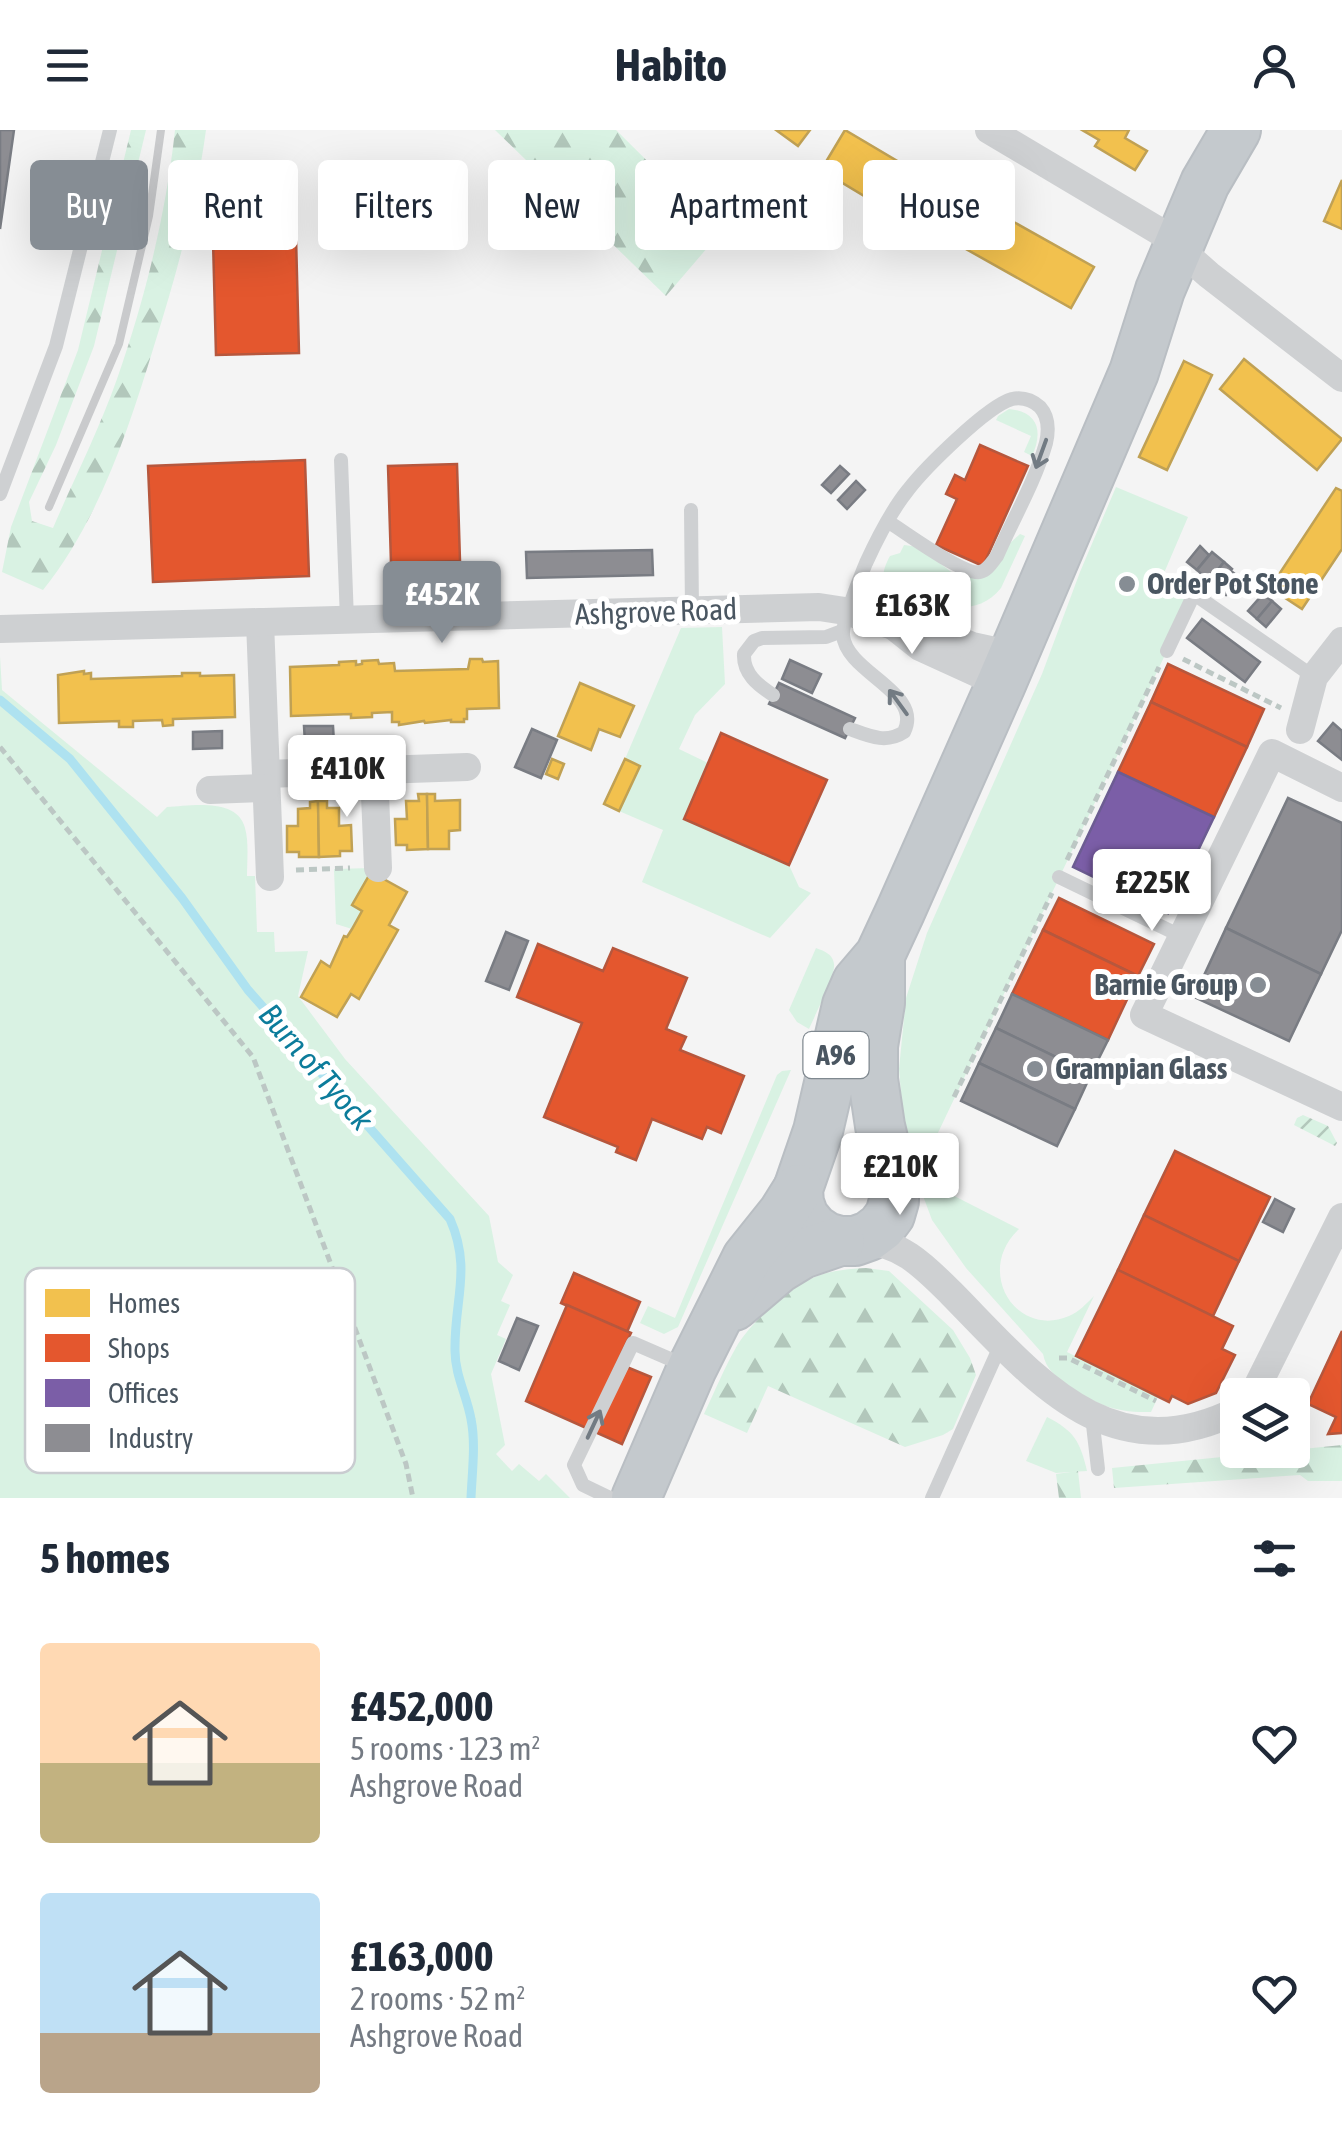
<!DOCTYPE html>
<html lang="en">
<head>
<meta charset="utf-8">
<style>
  body { margin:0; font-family:"Asap Condensed",sans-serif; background:#f2f2f3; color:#1f2937; height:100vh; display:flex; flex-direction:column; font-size:38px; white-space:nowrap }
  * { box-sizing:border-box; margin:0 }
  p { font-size:32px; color:#747a83 }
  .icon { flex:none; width:55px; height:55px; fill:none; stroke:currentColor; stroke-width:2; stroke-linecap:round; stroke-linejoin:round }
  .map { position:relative; height:1368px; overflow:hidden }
  .sheet { display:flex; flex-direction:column; background:#fff; flex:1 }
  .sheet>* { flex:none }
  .guide { position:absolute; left:30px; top:30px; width:1282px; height:90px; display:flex; gap:20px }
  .fabs { position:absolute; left:1220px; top:1248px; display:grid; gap:20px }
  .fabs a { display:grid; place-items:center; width:90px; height:90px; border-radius:10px; background:#fff; box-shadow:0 10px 40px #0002; font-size:50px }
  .price { position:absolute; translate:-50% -85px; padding:0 22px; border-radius:10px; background:#fff; color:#222; font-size:32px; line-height:65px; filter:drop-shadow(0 2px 5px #0008) }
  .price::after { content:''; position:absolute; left:50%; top:60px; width:30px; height:22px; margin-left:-15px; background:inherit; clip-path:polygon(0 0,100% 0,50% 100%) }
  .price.selected { background:#868d94; color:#fff }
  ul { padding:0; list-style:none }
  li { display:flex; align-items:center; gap:30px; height:250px; padding:0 40px }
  li span { display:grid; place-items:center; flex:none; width:280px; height:200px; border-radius:10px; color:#555 }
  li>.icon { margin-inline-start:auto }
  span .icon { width:120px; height:120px; fill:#fffc; stroke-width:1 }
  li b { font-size:42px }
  h2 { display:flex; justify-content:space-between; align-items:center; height:120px; padding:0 40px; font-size:42px }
  .tag { padding:0 35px; border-radius:10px; background:#fff; box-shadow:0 10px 40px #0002; font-size:35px; line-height:90px }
  .tag.selected { background:#868d94; color:#fff }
  header { display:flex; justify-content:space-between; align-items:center; height:130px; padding:0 40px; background:#fff; font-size:45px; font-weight:700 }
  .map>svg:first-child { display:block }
  .green { fill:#d9f2e3 }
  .forest { fill:url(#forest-firs) }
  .garden { fill:url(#garden-furrows) }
  .homes { fill:#f2c14e; stroke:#c0a154; stroke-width:2.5 }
  .shops { fill:#e4572e; stroke:#b6573d; stroke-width:2.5 }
  .offices { fill:#7b5ea7; stroke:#6c5c92; stroke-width:2.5 }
  .industry { fill:#8d8d92; stroke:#797c83; stroke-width:2.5 }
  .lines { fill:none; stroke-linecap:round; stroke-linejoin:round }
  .stream { stroke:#aee2f0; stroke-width:9 }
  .trunk-casing { stroke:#b9bec3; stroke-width:52 }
  .path { stroke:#bcc7c4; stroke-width:5; stroke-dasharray:8 5; stroke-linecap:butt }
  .service { stroke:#ced0d2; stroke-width:14 }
  .minor { stroke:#ced0d2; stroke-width:28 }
  .trunk { stroke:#c4c9cd; stroke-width:48 }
  .rail { stroke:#c9cacc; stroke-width:8 }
  .oneway { stroke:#727b83 }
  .poi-dot { fill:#868d94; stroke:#fff; stroke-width:4 }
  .labels { text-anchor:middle; stroke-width:10; stroke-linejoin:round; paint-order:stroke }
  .shield { fill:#fff; stroke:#808990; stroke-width:2.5 }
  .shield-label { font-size:28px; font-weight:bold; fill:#4a5661 }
  .poi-label { font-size:30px; font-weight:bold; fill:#4a5661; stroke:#fff; text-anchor:start }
  .street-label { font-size:30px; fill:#4a5661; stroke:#fff }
  .water-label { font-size:32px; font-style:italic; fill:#0c7c9b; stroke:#fff }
  .key { fill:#fff; stroke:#c9ccd0; stroke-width:2.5 }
  .key-label { font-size:28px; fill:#4a5661 }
</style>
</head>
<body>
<header><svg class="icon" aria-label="menu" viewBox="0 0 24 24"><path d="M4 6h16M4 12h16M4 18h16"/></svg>Habito<svg class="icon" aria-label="person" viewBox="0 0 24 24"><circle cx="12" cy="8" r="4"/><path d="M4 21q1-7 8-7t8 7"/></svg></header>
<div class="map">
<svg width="1342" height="1368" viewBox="0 0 1342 1368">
  <defs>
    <pattern id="forest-firs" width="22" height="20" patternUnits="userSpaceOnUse" patternTransform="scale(2.5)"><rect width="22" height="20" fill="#d9f2e3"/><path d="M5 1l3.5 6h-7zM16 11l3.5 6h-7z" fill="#b2c7bb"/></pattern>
    <pattern id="garden-furrows" width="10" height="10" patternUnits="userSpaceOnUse" patternTransform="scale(2.5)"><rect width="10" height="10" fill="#d9f2e3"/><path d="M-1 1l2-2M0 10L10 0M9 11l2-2" fill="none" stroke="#b2c7bb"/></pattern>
  </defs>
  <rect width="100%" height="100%" fill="#f4f4f4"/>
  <g class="green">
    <path d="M1009,279C1039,282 1043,302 1032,326L1024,322L1031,306L996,290L998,286Z"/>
    <path d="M1116,357L1188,387L1164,443L1194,464L917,1047L1019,1099C974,1141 1016,1209 1069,1186C1079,1182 1087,1173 1094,1166L1067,1222L1158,1267L1151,1282C1116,1283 1096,1275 1068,1255C1055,1246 1046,1239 1043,1224L966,1138L932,1090L916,1047L904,999L899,939L906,868L927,803L1042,544L1080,442Z"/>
    <path d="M1020,404L1025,406L1001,458C979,485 950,478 920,472C913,471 903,471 896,467C878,458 882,440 890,426L900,423L904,415L919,417L959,448L985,445L1008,415Z"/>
    <path d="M722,497L725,554L695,585L679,619L708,633L684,689L789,735L799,757L811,763L770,808L642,752L663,700L619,681L639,637L625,629L681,498Z"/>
    <path d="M0,526L2,560L157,687L167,677C190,676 237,667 245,698C249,712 247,731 247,746H255L257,802H274L275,822L308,821L298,866L345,929L489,1086L498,1132L513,1145L501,1171L510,1175L497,1205L506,1209L491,1244L505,1315L496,1324L512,1341L519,1334L539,1351L546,1344L570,1368H0Z"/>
    <path d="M372,738L353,775L362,781L352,799L336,794L334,739Z"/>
    <path d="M816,818C824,821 833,824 834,834C836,845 814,887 809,899L797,892L789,880Z"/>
    <path d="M791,940L678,1197L664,1204L640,1193L648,1176L675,1188L777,945L782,941Z"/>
    <path d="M1047,1287C1074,1301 1080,1311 1087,1341L1056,1343L1026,1331Z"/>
  </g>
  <g class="forest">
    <path d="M131,0H146L94,216L56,315L29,372L32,391L53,398C74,349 99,300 117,249C145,169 166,84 175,0H206C196,74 176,146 154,216C128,301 99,390 43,460L2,442L11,397L78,220Z"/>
    <path d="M495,0H616L720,103L666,166Z"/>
    <path d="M866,1138L889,1141L953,1200L970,1228L976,1245L953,1299L943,1305L905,1317L768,1256L747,1303L704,1284C715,1261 725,1236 738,1214C754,1189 792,1155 820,1145C835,1140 850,1139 866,1138Z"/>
    <path d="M1342,1315V1351H1308L1300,1345L1114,1358L1112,1338Z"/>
    <path d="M1078,1341L1081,1368H1059L1056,1344Z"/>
  </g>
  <path class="garden" d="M1303,985L1328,996L1337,1013L1335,1016L1294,995L1297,988Z"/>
  <g class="homes">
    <path d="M776,0H810L798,16Z"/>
    <path d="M845,0L958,67L934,108L821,40Z"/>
    <path d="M1082,0H1129L1125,8L1147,21L1135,40L1095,16L1099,10Z"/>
    <path d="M1342,50V99L1324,91Z"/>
    <path d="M980,73L1094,137L1071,178L957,114Z"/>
    <path d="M1244,229L1342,309L1317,340L1220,259Z"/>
    <path d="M1184,231L1212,245L1167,340L1139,327Z"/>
    <path d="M1336,358L1342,361V419L1302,479L1270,458Z"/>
    <path d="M470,529H482L483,532L498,531L499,578L467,579V589H464V592H451V590L425,593L424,591L399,595V592H392V582L372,583V587L351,588V584L291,586L290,537L339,535V532L356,531V535L362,534V531L378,530L379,534L394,533L395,541L468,539Z"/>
    <path d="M84,541V544L91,543V549L182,546V543H200V546L234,545L235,587L173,589V595L163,596L162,590L133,591V597H119V591L59,593L58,545Z"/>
    <path d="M580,553L634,576L620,607L599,599L591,620L558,606Z"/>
    <path d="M552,629L564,634L558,649L546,644Z"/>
    <path d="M625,629L640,636L619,681L604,674Z"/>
    <path d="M418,664H427L428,719L407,720V715H396L395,689H407L406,671H419Z"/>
    <path d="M427,664H435V671L460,670V700L449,701V719H428Z"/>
    <path d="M318,671L319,727H299V722H287V696H298V679L310,678V672Z"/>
    <path d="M318,671H327V678H339V696L351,695L352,721H340V726L319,727Z"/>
    <path d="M371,742L407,762L389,795L398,800L359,869L351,864L337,887L301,867L321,831L330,837L344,806L347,807L352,799L362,781L352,775Z"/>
  </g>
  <g class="shops">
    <path d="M296,107L299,223L216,225L213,110Z"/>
    <path d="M980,315L1028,336L983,436L936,415L957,369L946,364L955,345L965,350Z"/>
    <path d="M305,330L309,446L153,452L148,336Z"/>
    <path d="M457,334L460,431L391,433L388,336Z"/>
    <path d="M1168,534L1264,579L1247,617L1151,572Z"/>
    <path d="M1151,572L1247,617L1214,687L1118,642Z"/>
    <path d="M721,603L827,650L789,735L684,689Z"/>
    <path d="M1059,768L1154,814L1138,846L1043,800Z"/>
    <path d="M1043,800L1138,846L1108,910L1012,864Z"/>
    <path d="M538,814L603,841L613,818L687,848L666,899L686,907L680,920L744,946L721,1003L707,997L702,1009L652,989L636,1030L616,1022L618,1017L544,987L582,893L517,867Z"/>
    <path d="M1175,1021L1270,1067L1239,1131L1144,1085Z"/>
    <path d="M1144,1085L1239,1131L1213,1186L1118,1140Z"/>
    <path d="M1118,1140L1233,1196L1222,1219L1235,1225L1216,1263L1188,1274L1172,1266L1169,1272L1076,1226Z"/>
    <path d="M574,1143L640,1172L627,1202L561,1173Z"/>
    <path d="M567,1175L631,1203L617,1233L651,1247L622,1314L526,1271Z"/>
    <path d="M1342,1201V1303L1328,1304L1336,1287L1308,1274Z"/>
  </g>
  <path class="offices" d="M1118,642L1214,687L1168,783L1073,737Z"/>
  <g class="industry">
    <path d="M0,0H14L0,99Z"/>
    <path d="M840,336L849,344L831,363L822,355Z"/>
    <path d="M856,351L865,360L847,379L838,370Z"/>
    <path d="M1200,416L1209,425L1197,440L1187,432Z"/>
    <path d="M652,420L653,445L527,448L526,422Z"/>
    <path d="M1212,422L1224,432L1209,451L1197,440Z"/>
    <path d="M1224,432L1232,439L1217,457L1209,451Z"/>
    <path d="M1231,441L1240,448L1226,465L1217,457Z"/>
    <path d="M1263,464L1272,471L1257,489L1248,481Z"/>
    <path d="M1272,471L1281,479L1266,497L1257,489Z"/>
    <path d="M1202,489L1260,532L1245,552L1187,508Z"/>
    <path d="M790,530L821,544L812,563L782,549Z"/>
    <path d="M779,553L855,588L845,608L769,574Z"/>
    <path d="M1333,593L1342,601V630L1318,611Z"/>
    <path d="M304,596H333L334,613H305Z"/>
    <path d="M532,599L557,610L541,648L515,637Z"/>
    <path d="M222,601V618L193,619V602Z"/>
    <path d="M1288,668L1342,693V800L1321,844L1226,798Z"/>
    <path d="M1226,798L1321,844L1289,911L1194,867Z"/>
    <path d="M506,802L528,811L509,860L486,851Z"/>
    <path d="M1012,864L1108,910L1091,944L996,898Z"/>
    <path d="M996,898L1091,944L1075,979L979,933Z"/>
    <path d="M979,933L1075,979L1057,1016L961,971Z"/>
    <path d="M1275,1069L1294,1079L1283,1102L1263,1092Z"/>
    <path d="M517,1188L538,1196L519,1240L499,1231Z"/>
  </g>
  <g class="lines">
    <path class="stream" d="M0,570L70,629L182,768L248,860L450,1089C472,1139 454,1170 455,1221C455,1245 467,1266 471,1289C476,1314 472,1343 471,1368"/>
    <defs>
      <g id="trunk">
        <path d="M880,825V873L873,916V949L880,996L894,1055V1071L890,1085L881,1097L869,1106L855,1111H840L826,1107L814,1099L804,1087L799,1073L798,1059L818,1001L847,875L857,852L880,825L900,782L1001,554L1134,242L1160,160L1205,53L1236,0"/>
        <path d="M734,1176L779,1138L802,1124L840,1111"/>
        <path d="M636,1368L692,1238L747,1128L783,1083L798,1059"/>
      </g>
    </defs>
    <use href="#trunk" class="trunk-casing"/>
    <g class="path">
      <path d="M1183,529L1281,578"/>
      <path d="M0,617L253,927L406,1334L413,1368"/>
      <path d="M1067,730L1159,537"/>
      <path d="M296,740L350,738"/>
      <path d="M954,967L1052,763"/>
      <path d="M1059,1228H1068L1156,1271"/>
    </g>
    <g class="service">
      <path d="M341,330L347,490"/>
      <path d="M0,364L56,216L110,0"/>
      <path d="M691,380L692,481"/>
      <path d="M1167,521L1194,464L1314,547"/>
      <path d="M773,565C758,555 743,544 744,524L754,511L762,508L826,507L842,501"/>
      <path d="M850,599C869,606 886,614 904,602C924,562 846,543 843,505C842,491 860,448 866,433C877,409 891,381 908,360C925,338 987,276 1012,269C1022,267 1032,270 1040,277C1049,287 1049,300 1046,313C1035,352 1013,389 997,426C992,432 988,440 980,442C965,446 904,402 889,392"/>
      <path d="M1059,747L1183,807"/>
      <path d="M1092,1286L1098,1339"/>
      <path d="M610,1368L583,1355L574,1335L633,1213L686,1236"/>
      <path d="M932,1368L1001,1214"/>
    </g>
    <g class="minor">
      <path d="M989,0L1179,113"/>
      <path d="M1192,130L1209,145L1342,248"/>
      <path d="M260,492L270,747"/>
      <path d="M896,498L920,517L1001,554"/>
      <path d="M0,499L819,477L845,481L890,495L943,504L972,516L1013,525"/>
      <path d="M1300,600L1314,547L1342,511"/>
      <path d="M374,640L378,738"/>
      <path d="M266,644L467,637"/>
      <path d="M1342,658L1272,623L1144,885L1342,977"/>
      <path d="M210,660L266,658"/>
      <path d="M860,1111C899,1110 925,1137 951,1163C1033,1246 1109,1345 1238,1280"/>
      <path d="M1253,1265L1342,1087"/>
    </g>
    <use href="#trunk" class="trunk"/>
    <path class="rail" d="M49,377L119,214L149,86L161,0"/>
  </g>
  <defs><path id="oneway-shaft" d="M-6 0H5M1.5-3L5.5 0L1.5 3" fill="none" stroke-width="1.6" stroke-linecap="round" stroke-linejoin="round" transform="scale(2.5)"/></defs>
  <g class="oneway">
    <use href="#oneway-shaft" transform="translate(1041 324) rotate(110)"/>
    <use href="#oneway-shaft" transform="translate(898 572) rotate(-126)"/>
    <use href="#oneway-shaft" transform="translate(594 1294) rotate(-65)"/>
  </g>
  <g class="poi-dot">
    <circle cx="1127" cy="454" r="10"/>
    <circle cx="1258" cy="855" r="10"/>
    <circle cx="1035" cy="939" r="10"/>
  </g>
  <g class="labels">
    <rect class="shield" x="803.5" y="902" width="65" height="46" rx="8"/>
    <g class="shield-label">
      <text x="836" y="935">A96</text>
    </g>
    <g class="poi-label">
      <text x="1147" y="464">Order Pot Stone</text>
      <text x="1238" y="865" text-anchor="end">Barnie Group</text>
      <text x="1055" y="949">Grampian Glass</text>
    </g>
    <g class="street-label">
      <text transform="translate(656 482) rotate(-2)" y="10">Ashgrove Road</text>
    </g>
    <g class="water-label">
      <text transform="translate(316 937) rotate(49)" y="11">Burn of Tyock</text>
    </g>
  </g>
  <rect x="25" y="1138" width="330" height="205" rx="15" class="key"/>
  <rect x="45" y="1159" width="45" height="28" fill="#f2c14e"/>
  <rect x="45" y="1204" width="45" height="28" fill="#e4572e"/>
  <rect x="45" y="1249" width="45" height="28" fill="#7b5ea7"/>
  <rect x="45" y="1294" width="45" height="28" fill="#8d8d92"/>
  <g class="key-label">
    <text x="108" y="1183">Homes</text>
    <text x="108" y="1228">Shops</text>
    <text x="108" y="1273">Offices</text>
    <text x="108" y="1318">Industry</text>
  </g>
</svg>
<div class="fabs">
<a><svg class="icon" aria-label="layers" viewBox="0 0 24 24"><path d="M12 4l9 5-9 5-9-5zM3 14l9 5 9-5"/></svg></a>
</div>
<b class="price selected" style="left:442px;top:516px">£452K</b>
<b class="price" style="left:912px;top:527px">£163K</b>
<b class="price" style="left:347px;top:690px">£410K</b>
<b class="price" style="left:1152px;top:804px">£225K</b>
<b class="price" style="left:900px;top:1088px">£210K</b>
<div class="guide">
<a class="tag selected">Buy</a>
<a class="tag">Rent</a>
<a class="tag">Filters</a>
<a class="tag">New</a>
<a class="tag">Apartment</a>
<a class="tag">House</a>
</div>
</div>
<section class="sheet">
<h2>5 homes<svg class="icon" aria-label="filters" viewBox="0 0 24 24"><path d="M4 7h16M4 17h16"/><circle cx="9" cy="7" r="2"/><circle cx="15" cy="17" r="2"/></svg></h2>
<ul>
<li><span style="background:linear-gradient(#ffd9b3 60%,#c2b280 0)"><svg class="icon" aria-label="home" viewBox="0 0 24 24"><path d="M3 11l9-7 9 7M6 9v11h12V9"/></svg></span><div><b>£452,000</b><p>5 rooms · 123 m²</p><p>Ashgrove Road</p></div><svg class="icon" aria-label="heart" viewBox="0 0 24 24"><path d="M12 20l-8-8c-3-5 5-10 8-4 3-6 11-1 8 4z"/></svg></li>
<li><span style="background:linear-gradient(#bfe0f5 70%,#b9a48a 0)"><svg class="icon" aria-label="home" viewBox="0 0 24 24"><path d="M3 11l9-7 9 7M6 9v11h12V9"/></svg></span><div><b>£163,000</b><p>2 rooms · 52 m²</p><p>Ashgrove Road</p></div><svg class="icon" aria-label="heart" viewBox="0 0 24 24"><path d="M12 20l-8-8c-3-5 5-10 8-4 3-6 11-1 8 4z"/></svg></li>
</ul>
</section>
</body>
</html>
